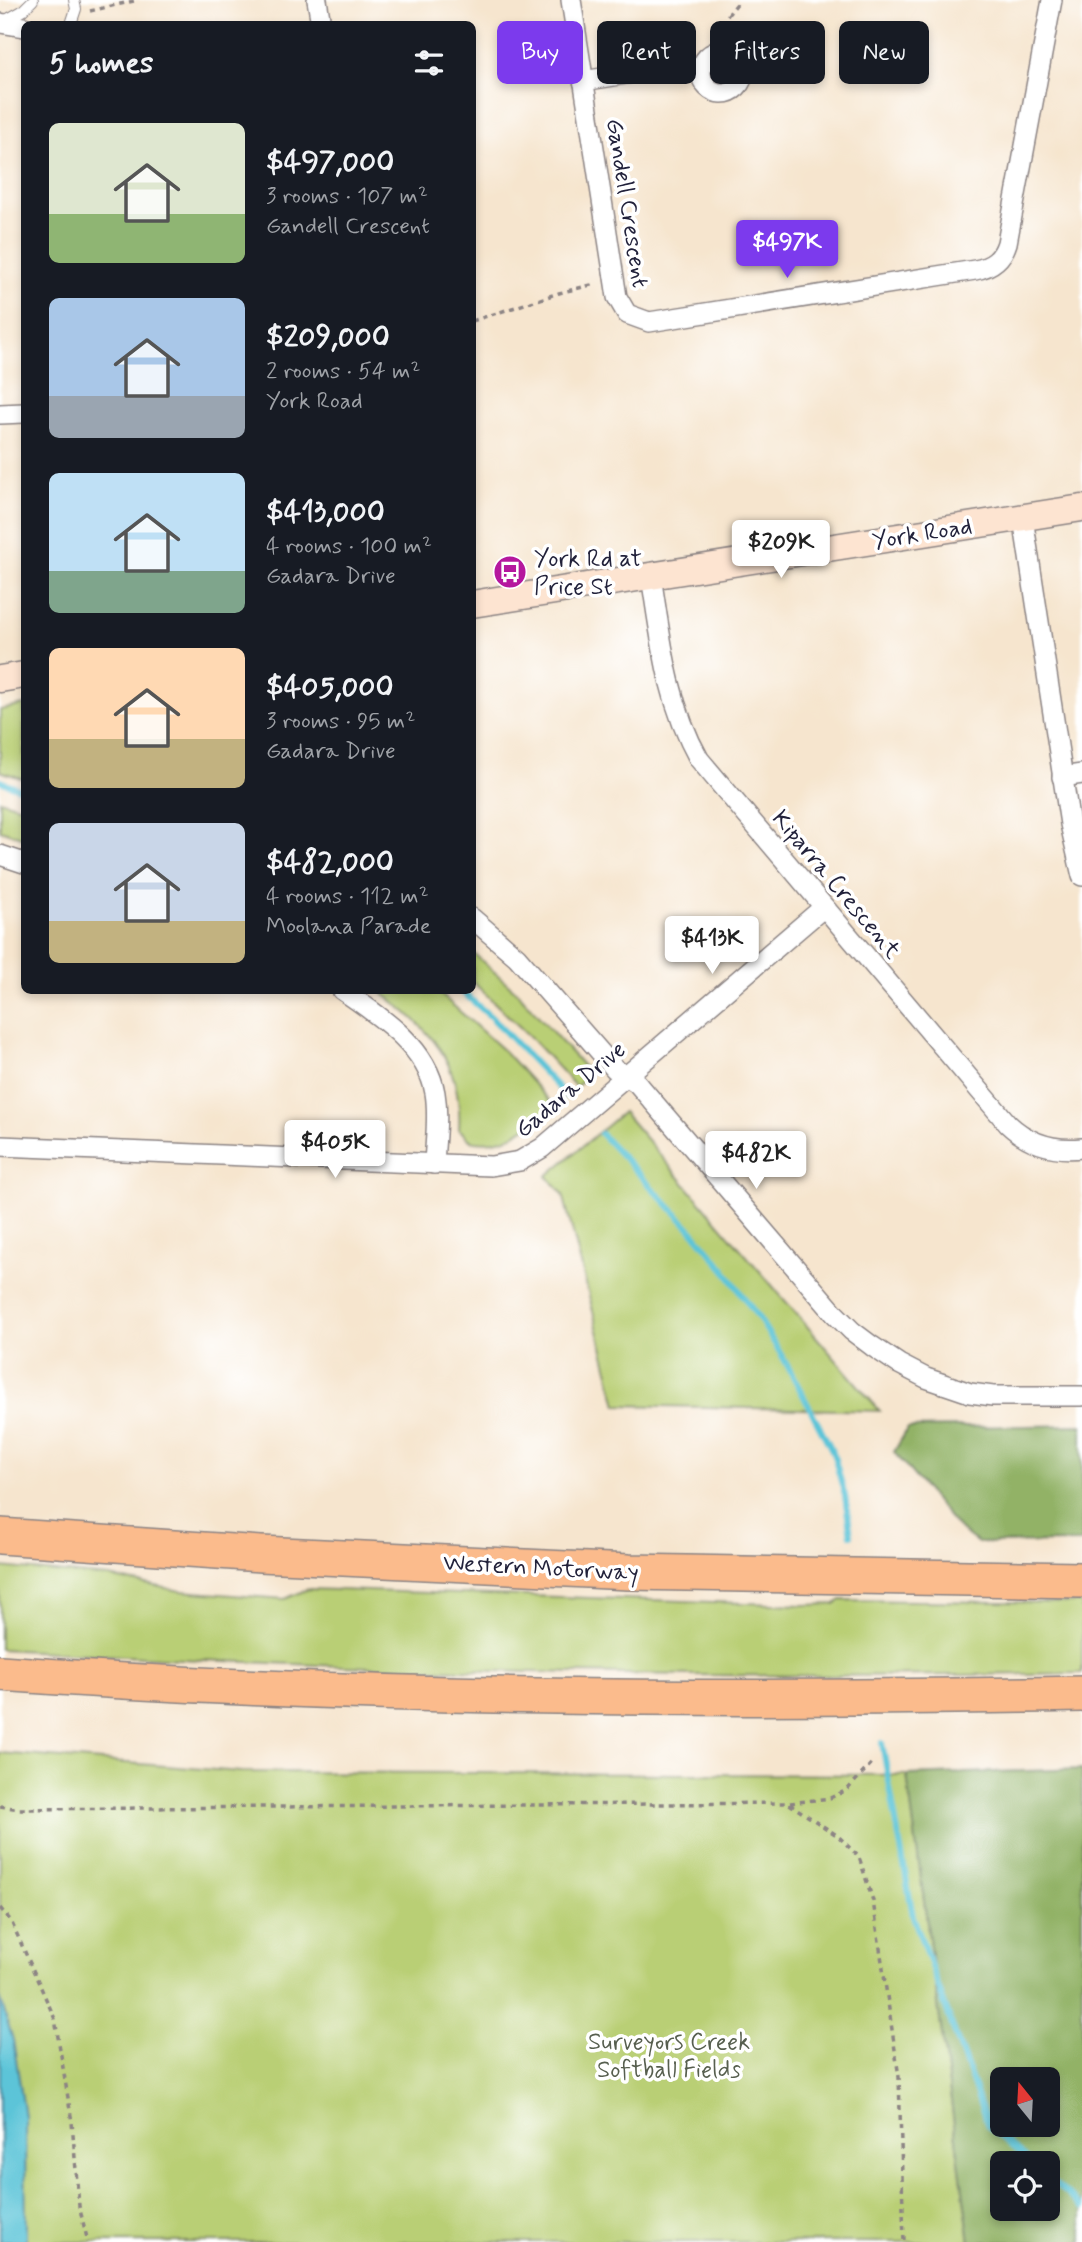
<!DOCTYPE html>
<html lang="en">
<head>
<meta charset="utf-8">
<style>
  body { margin:0; font-family:Mynerve,sans-serif; background:#242831; color:#f1f3f6; height:100vh; display:flex; flex-direction:column; font-size:26px; white-space:nowrap }
  * { box-sizing:border-box; margin:0 }
  p { font-size:23px; color:#9ea1a6 }
  .icon { flex:none; width:38px; height:38px; fill:none; stroke:currentColor; stroke-width:2; stroke-linecap:round; stroke-linejoin:round }
  .map { position:relative; flex:1; overflow:hidden }
  .side { position:absolute; left:21px; top:21px; width:455px; height:973px; display:flex; flex-direction:column; background:#171b24; border-radius:10px; box-shadow:0 4px 10px #0003 }
  .side>* { flex:none }
  .hud { position:absolute; left:497px; top:21px; width:480px; height:63px; display:flex; gap:14px }
  .needle { width:46px; rotate:342deg }
  .tools { position:absolute; left:990px; top:2067px; display:grid; gap:14px }
  .tools a { display:grid; place-items:center; width:70px; height:70px; border-radius:10px; background:#171b24; box-shadow:0 4px 10px #0003; font-size:35px }
  .price { position:absolute; translate:-50% -60px; padding:0 16px; border-radius:7px; background:#fff; color:#222; font-size:23px; line-height:46px; filter:drop-shadow(0 2px 4px #0008) }
  .price::after { content:''; position:absolute; left:50%; top:42px; width:21px; height:16px; margin-left:-10px; background:inherit; clip-path:polygon(0 0,100% 0,50% 100%) }
  .price.current { background:#7c3aed; color:#fff }
  ul { padding:0; list-style:none }
  li { display:flex; align-items:center; gap:21px; height:175px; padding:0 28px }
  li span { display:grid; place-items:center; flex:none; width:196px; height:140px; border-radius:10px; color:#555 }
  li>.icon { margin-inline-start:auto }
  span .icon { width:84px; height:84px; fill:#fffc; stroke-width:1 }
  li b { font-size:30px }
  h2 { display:flex; justify-content:space-between; align-items:center; height:84px; padding:0 28px; font-size:30px }
  .chip { padding:0 24px; border-radius:10px; background:#171b24; box-shadow:0 4px 10px #0003; font-size:24px; line-height:63px }
  .chip.current { background:#7c3aed; color:#fff }
  .map>svg:first-child { display:block }
  .green { fill:#b9cf74; stroke:#6e7858; stroke-width:2 }
  .forest { fill:#92b266; stroke:#5a6a50; stroke-width:2; fill-rule:evenodd }
  .water { fill:#5cc4d8; stroke:#3f738a; stroke-width:2 }
  .lines { fill:none; stroke-linecap:round; stroke-linejoin:round }
  .stream { stroke:#5cc4d8; stroke-width:6 }
  .lane-casing { stroke:#8c8484; stroke-width:12 }
  .street-casing { stroke:#8c8484; stroke-width:22 }
  .secondary-casing { stroke:#8c8484; stroke-width:29 }
  .highway-casing { stroke:#8c8484; stroke-width:38 }
  .path { stroke:#8c8484; stroke-width:3.5; stroke-dasharray:5 5; stroke-linecap:butt }
  .lane { stroke:#fff; stroke-width:10 }
  .street { stroke:#fff; stroke-width:19 }
  .secondary { stroke:#fde4d1; stroke-width:26 }
  .highway { stroke:#fbbb8c; stroke-width:35 }
  .labels { text-anchor:middle; stroke-width:7; stroke-linejoin:round; paint-order:stroke }
  .street-label { font-size:24px; fill:#22223b; stroke:#fff }
  .poi-label { font-size:24px; fill:#22223b; stroke:#fff; text-anchor:start }
  .park-label { font-size:24px; fill:#575f4f; stroke:#fff }
</style>
</head>
<body>
<div class="map">
<svg width="1082" height="2242" viewBox="0 0 1082 2242">
  <rect width="100%" height="100%" fill="#fff"/>
  <filter id="ink" filterUnits="userSpaceOnUse"><feTurbulence type="fractalNoise" baseFrequency=".0143" numOctaves="2"/><feDisplacementMap in="SourceGraphic" scale="14" xChannelSelector="R" yChannelSelector="G"/><feConvolveMatrix kernelMatrix="1 2 1 2 8 2 1 2 1" color-interpolation-filters="sRGB"/></filter>
  <filter id="wash" filterUnits="userSpaceOnUse"><feTurbulence type="fractalNoise" baseFrequency=".00686" numOctaves="4" result="noise"/><feDisplacementMap in="SourceGraphic" scale="28" xChannelSelector="R" yChannelSelector="G"/><feGaussianBlur stdDeviation="1.57" result="paint"/><feColorMatrix in="noise" values="0 0 0 0 0 0 0 0 0 0 0 0 0 0 0 0 0 1.4 0 .05"/><feComposite in="paint" operator="in"/></filter>
  <g filter="url(#wash)">
    <rect width="100%" height="100%" fill="#f6e5ce"/>
    <g class="green">
      <path d="M24,705V779L0,771V710Z"/>
      <path d="M0,800L24,808V838L0,830Z"/>
      <path d="M472,952L518,993L590,1074L576,1087L526,1033L473,982Z"/>
      <path d="M380,991H437L505,1052L553,1105C527,1127 506,1148 470,1140L459,1129C463,1061 430,1030 380,991Z"/>
      <path d="M623,1112L880,1411L617,1405L563,1194L547,1176Z"/>
      <path d="M0,1567L109,1577L181,1591L285,1599L308,1589L803,1605L835,1604L841,1600L1082,1603V1673C721,1681 360,1671 0,1649Z"/>
      <path d="M0,1753L241,1772L907,1775L970,2242H0Z"/>
    </g>
    <g class="forest">
      <path d="M1082,1425V1542L978,1543L957,1527L894,1452L908,1428Z"/>
      <path d="M1082,1769V2242H970L907,1775ZM1003,2079H1048V2124H1003ZM1003,2163H1048V2208H1003Z"/>
    </g>
    <path class="water" d="M0,1997L13,2040L25,2116L26,2242H0Z"/>
    <g class="lines">
      <g class="stream">
        <path d="M0,781L24,790"/>
        <path d="M460,990L491,1017L567,1097"/>
        <path d="M601,1134L692,1230L724,1269L760,1320L785,1361L833,1452L845,1496L851,1535"/>
        <path d="M882,1743L913,1916L988,2126L1031,2163"/>
        <path d="M1048,2178L1082,2207"/>
      </g>
    </g>
  </g>
  <g filter="url(#ink)">
    <g class="lines">
      <defs>
        <g id="lane">
          <path d="M4,21L22,11L33,0"/>
          <path d="M71,24L76,9L74,0"/>
        </g>
        <g id="street">
          <path d="M317,0L321,24"/>
          <path d="M571,0L617,297L627,314L649,322L975,270C992,267 1002,259 1007,243L1052,0"/>
          <path d="M0,23L24,27"/>
          <circle cx="722" cy="72" r="21"/>
          <path d="M583,81L670,67H702"/>
          <path d="M0,414L24,413"/>
          <path d="M1023,518L1070,824L1082,876"/>
          <path d="M651,576C661,639 667,702 699,759L1008,1124C1029,1144 1053,1151 1082,1148"/>
          <path d="M1062,777L1082,774"/>
          <path d="M0,855L24,863"/>
          <path d="M472,918L517,957L615,1069L637,1083L835,1314L852,1331L872,1346L899,1364L926,1378L970,1393L993,1396H1082"/>
          <path d="M342,990C378,1015 427,1046 435,1093C439,1116 435,1141 434,1164"/>
          <path d="M0,1146L491,1166L520,1161L542,1148L824,907"/>
        </g>
        <g id="secondary">
          <path d="M472,604L1082,508"/>
          <path d="M0,679L24,675"/>
        </g>
        <g id="highway">
          <path d="M0,1536L261,1554L629,1572L1082,1580"/>
          <path d="M0,1673C360,1699 721,1701 1082,1694"/>
        </g>
      </defs>
      <use href="#lane" class="lane-casing"/>
      <use href="#street" class="street-casing"/>
      <use href="#secondary" class="secondary-casing"/>
      <use href="#highway" class="highway-casing"/>
      <g class="path">
        <path d="M90,11L138,0"/>
        <path d="M714,53L727,16L740,0"/>
        <path d="M472,321L559,293L595,284"/>
        <path d="M790,1803L830,1798L847,1790L871,1764"/>
        <path d="M0,1806L19,1809L788,1803L838,1836L859,1857L873,1901L899,2077L904,2242"/>
        <path d="M0,1908L11,1921L55,2019L72,2122L79,2206L88,2242"/>
      </g>
      <use href="#lane" class="lane"/>
      <use href="#street" class="street"/>
      <use href="#secondary" class="secondary"/>
      <use href="#highway" class="highway"/>
    </g>
  </g>
  <defs>
    <symbol id="bus-disc" viewBox="-11 -11 22 22"><circle r="9.5" fill="#b5179e" stroke="#fff"/><path d="M-5-6H5V4H4V6H2V4H-2V6H-4V4H-5ZM-3.5-4V0h7V-4ZM-3.5 1.2v1.5H-2V1.2ZM2 1.2v1.5H3.5V1.2Z" fill="#fff"/></symbol>
  </defs>
  <g fill-rule="evenodd">
    <use href="#bus-disc" x="491" y="553" width="38" height="38"/>
  </g>
  <g class="labels">
    <g class="street-label">
      <text transform="translate(628 203) rotate(81)" y="8">Gandell Crescent</text>
      <text transform="translate(922 533) rotate(-9)" y="8">York Road</text>
      <text transform="translate(837 884) rotate(50)" y="8">Kiparra Crescent</text>
      <text transform="translate(570 1089) rotate(-40)" y="8">Gadara Drive</text>
      <text transform="translate(541 1567) rotate(3)" y="8">Western Motorway</text>
    </g>
    <g class="poi-label">
      <text x="534" y="566">York Rd at<tspan x="534" dy="28">Price St</tspan></text>
    </g>
    <g class="park-label">
      <text x="669" y="2049">Surveyors Creek<tspan x="669" dy="28">Softball Fields</tspan></text>
    </g>
  </g>
</svg>
<div class="tools">
<a><svg class="needle" viewBox="-14 -14 28 28"><path d="M0-13l5 13h-10z" fill="#e53935"/><path d="M0 13l5-13h-10z" fill="#9ea1a6"/></svg></a>
<a><svg class="icon" aria-label="locate" viewBox="0 0 24 24"><circle cx="12" cy="12" r="6"/><path d="M12 2v4M12 18v4M2 12h4M18 12h4"/></svg></a>
</div>
<b class="price current" style="left:787px;top:280px">$497K</b>
<b class="price" style="left:781px;top:580px">$209K</b>
<b class="price" style="left:712px;top:976px">$413K</b>
<b class="price" style="left:335px;top:1180px">$405K</b>
<b class="price" style="left:756px;top:1191px">$482K</b>
<div class="hud">
<a class="chip current">Buy</a>
<a class="chip">Rent</a>
<a class="chip">Filters</a>
<a class="chip">New</a>
</div>
<section class="side">
<h2>5 homes<svg class="icon" aria-label="filters" viewBox="0 0 24 24"><path d="M4 7h16M4 17h16"/><circle cx="9" cy="7" r="2"/><circle cx="15" cy="17" r="2"/></svg></h2>
<ul>
<li><span style="background:linear-gradient(#dfe7d0 65%,#8fb573 0)"><svg class="icon" aria-label="home" viewBox="0 0 24 24"><path d="M3 11l9-7 9 7M6 9v11h12V9"/></svg></span><div><b>$497,000</b><p>3 rooms · 107 m²</p><p>Gandell Crescent</p></div></li>
<li><span style="background:linear-gradient(#a9c7e8 70%,#9aa5b1 0)"><svg class="icon" aria-label="home" viewBox="0 0 24 24"><path d="M3 11l9-7 9 7M6 9v11h12V9"/></svg></span><div><b>$209,000</b><p>2 rooms · 54 m²</p><p>York Road</p></div></li>
<li><span style="background:linear-gradient(#bfe0f5 70%,#7fa58c 0)"><svg class="icon" aria-label="home" viewBox="0 0 24 24"><path d="M3 11l9-7 9 7M6 9v11h12V9"/></svg></span><div><b>$413,000</b><p>4 rooms · 100 m²</p><p>Gadara Drive</p></div></li>
<li><span style="background:linear-gradient(#ffd9b3 65%,#c2b280 0)"><svg class="icon" aria-label="home" viewBox="0 0 24 24"><path d="M3 11l9-7 9 7M6 9v11h12V9"/></svg></span><div><b>$405,000</b><p>3 rooms · 95 m²</p><p>Gadara Drive</p></div></li>
<li><span style="background:linear-gradient(#c9d6e8 70%,#c2b280 0)"><svg class="icon" aria-label="home" viewBox="0 0 24 24"><path d="M3 11l9-7 9 7M6 9v11h12V9"/></svg></span><div><b>$482,000</b><p>4 rooms · 112 m²</p><p>Moolana Parade</p></div></li>
</ul>
</section>
</div>
</body>
</html>
